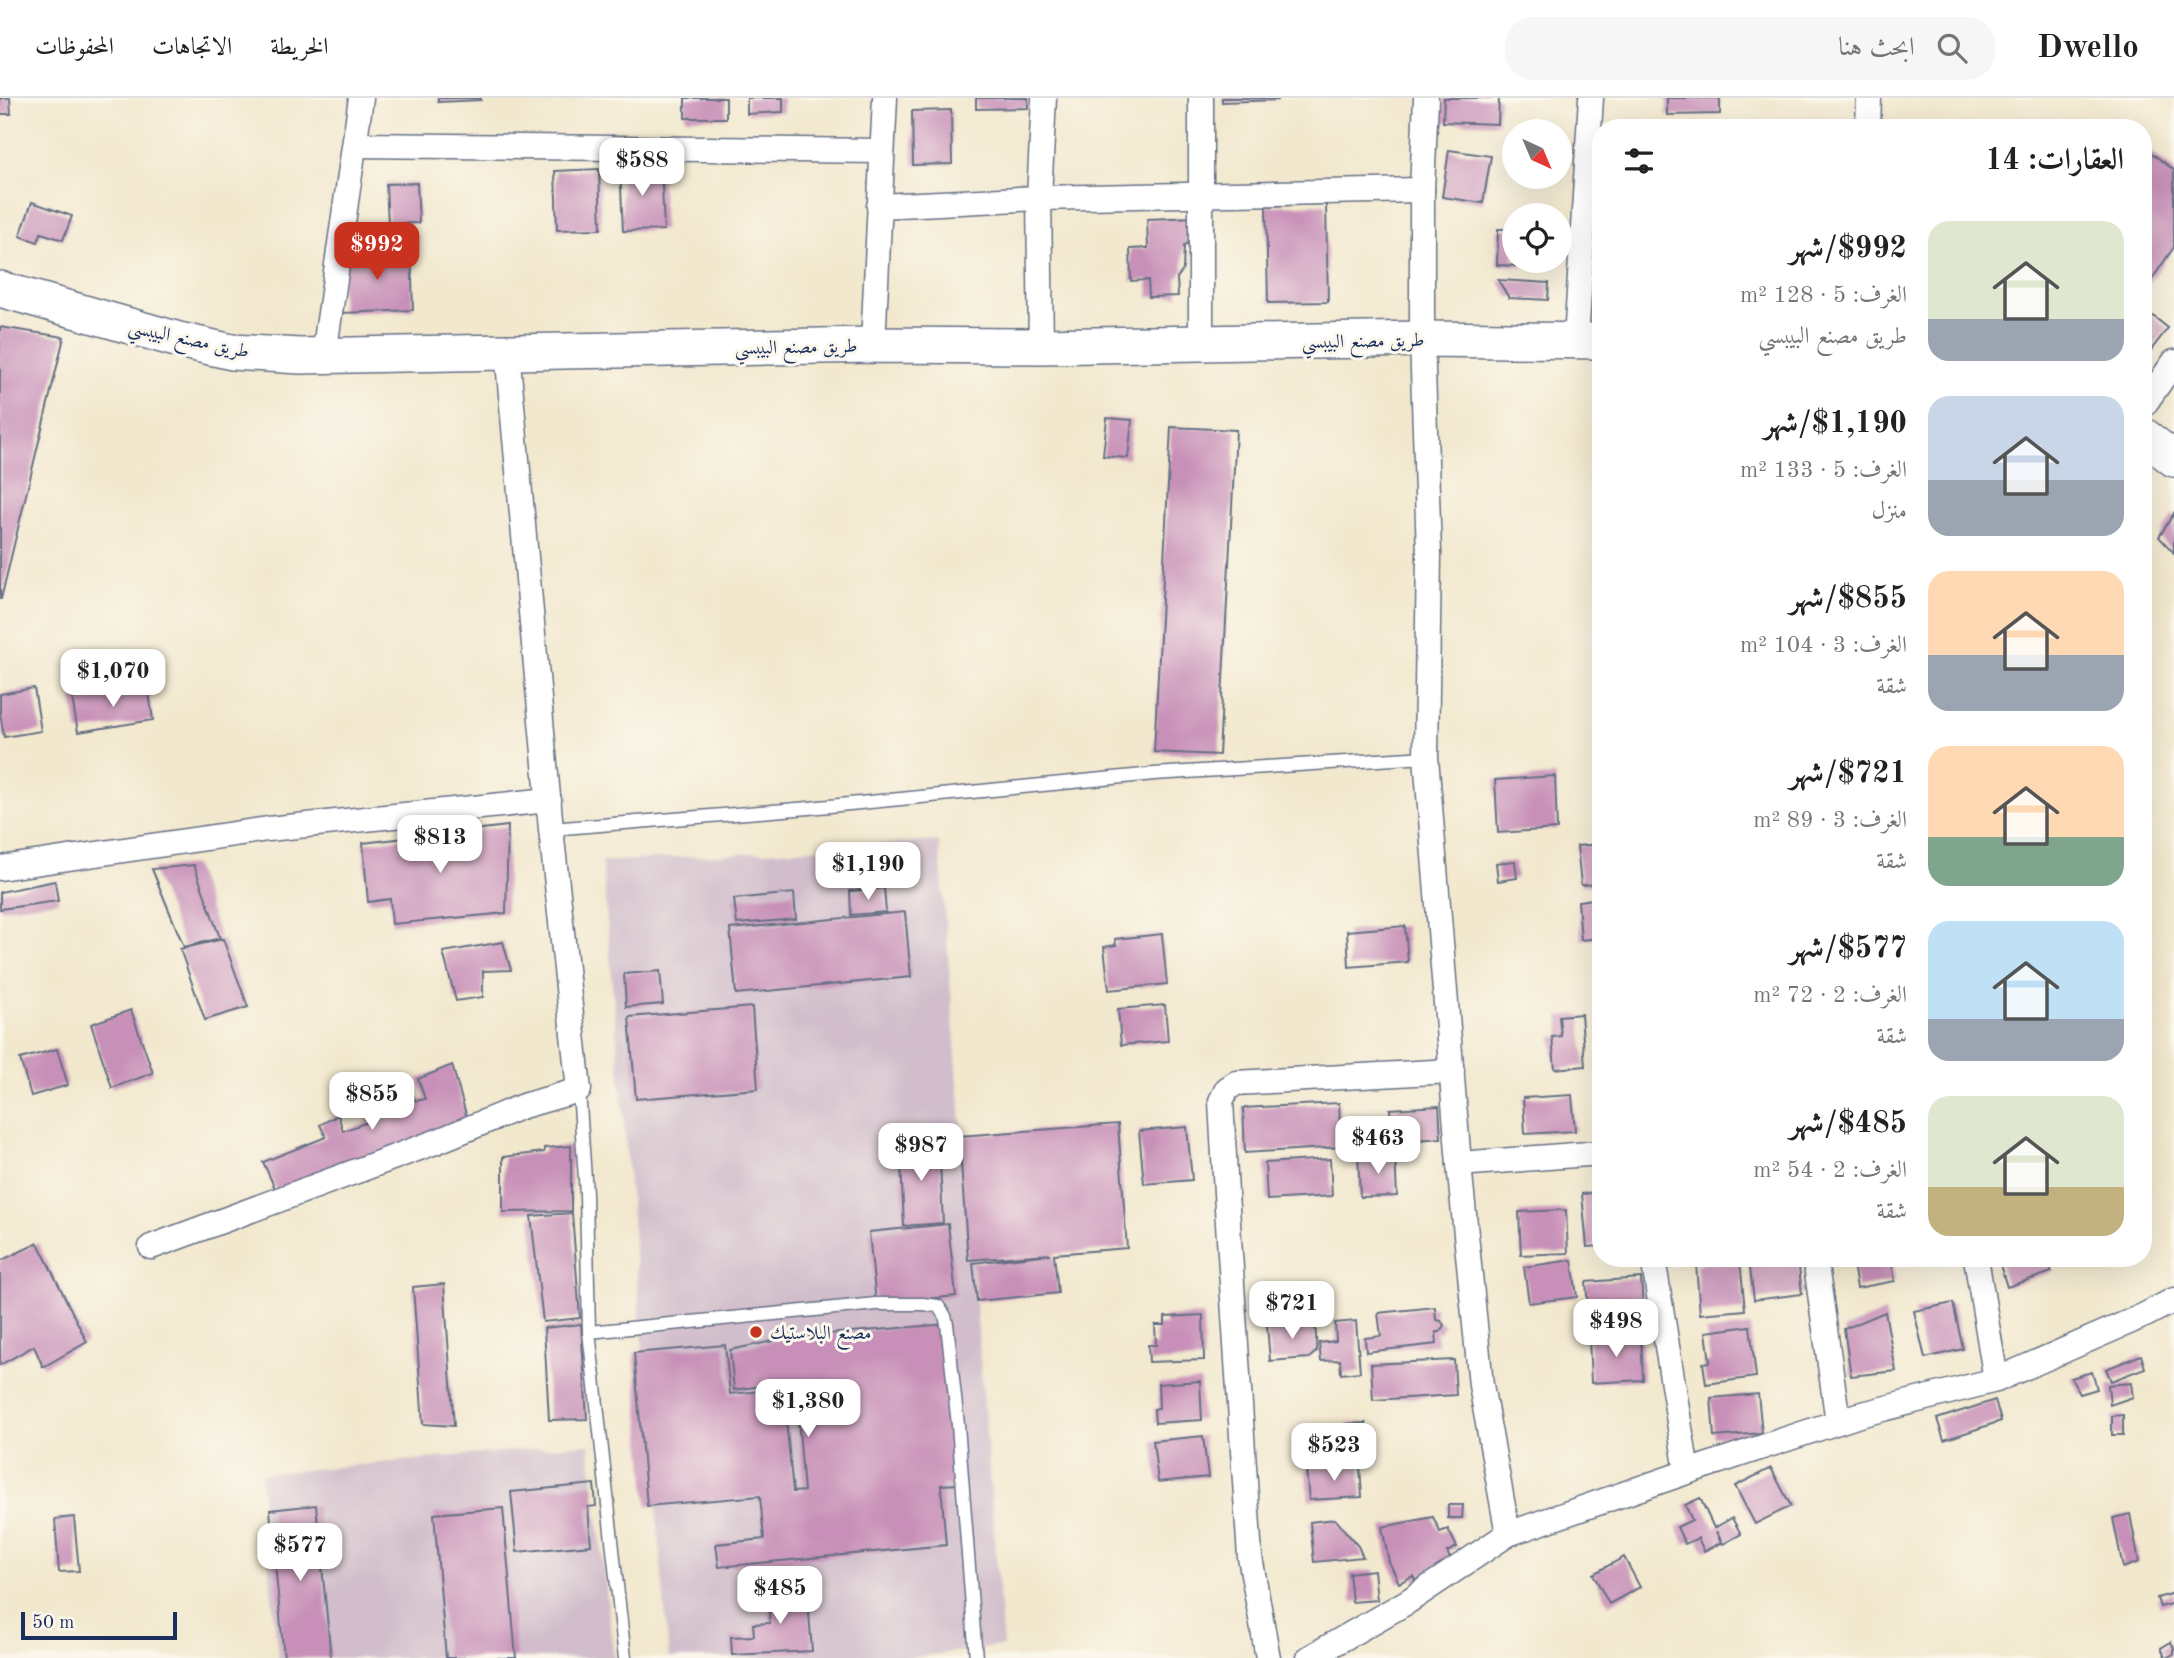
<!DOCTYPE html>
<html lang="ar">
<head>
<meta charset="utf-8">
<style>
  body { margin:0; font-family:"Old Standard TT",Amiri,serif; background:#f6f6f6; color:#222; direction:rtl; height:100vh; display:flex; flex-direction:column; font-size:26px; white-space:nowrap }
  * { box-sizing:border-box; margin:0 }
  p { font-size:23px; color:#767676 }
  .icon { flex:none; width:38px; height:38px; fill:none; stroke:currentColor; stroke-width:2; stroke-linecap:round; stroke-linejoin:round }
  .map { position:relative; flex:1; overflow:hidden; direction:ltr }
  .sheet { position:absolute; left:1592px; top:21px; width:560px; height:1148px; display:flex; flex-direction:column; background:#fff; border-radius:28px; box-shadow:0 7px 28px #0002; direction:rtl }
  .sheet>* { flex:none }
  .needle { width:46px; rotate:136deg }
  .controls { position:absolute; left:1502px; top:21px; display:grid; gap:14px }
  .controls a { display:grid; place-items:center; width:70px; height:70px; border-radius:50%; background:#fff; box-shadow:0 7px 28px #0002; font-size:35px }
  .scale { position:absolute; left:21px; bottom:18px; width:156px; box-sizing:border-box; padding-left:7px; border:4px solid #1b2f5e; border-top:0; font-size:19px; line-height:24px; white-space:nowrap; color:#1b2f5e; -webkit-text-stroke:5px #fbf7ec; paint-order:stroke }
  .price { position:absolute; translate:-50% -60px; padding:0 16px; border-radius:14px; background:#fff; color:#222; font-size:23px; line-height:46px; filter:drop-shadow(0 2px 4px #0008) }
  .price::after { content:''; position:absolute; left:50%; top:42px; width:21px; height:16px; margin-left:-10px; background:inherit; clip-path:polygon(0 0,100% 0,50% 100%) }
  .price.current { background:#c8321e; color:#fff }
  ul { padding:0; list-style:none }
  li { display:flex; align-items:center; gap:21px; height:175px; padding:0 28px }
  li span { display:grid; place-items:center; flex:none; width:196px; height:140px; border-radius:21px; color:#555 }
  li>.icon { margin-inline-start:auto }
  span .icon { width:84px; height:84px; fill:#fffc; stroke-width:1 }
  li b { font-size:30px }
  h2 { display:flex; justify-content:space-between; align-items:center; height:84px; padding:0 28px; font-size:30px }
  header { display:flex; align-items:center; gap:42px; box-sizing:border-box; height:98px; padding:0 35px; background:#fff; border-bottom:2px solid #e0e0e0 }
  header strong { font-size:33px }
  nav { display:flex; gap:38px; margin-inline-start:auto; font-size:24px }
  .search { width:490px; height:63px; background:#f6f6f6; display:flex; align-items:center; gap:18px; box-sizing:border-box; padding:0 24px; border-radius:28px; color:#767676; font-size:26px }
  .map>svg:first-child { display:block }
  .industrial { fill:#d1bdcb }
  .building { fill:#c890b8 }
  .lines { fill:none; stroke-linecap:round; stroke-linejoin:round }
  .lane-casing { stroke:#667085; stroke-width:15 }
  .street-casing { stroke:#667085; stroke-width:27 }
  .secondary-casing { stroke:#667085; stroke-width:38 }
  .lane { stroke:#fff; stroke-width:12 }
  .street { stroke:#fff; stroke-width:24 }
  .secondary { stroke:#fff; stroke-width:35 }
  .poi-dot { fill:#c8321e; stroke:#fbf7ec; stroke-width:2.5 }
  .labels { text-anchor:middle; stroke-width:6; stroke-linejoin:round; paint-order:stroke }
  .street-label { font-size:19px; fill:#1b2f5e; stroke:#fbf7ec }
  .poi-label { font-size:19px; fill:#1b2f5e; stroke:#fbf7ec; text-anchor:start }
</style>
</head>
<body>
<header>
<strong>Dwello</strong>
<div class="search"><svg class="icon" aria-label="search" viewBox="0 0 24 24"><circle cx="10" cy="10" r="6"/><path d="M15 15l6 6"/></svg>ابحث هنا</div>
<nav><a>الخريطة</a><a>الاتجاهات</a><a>المحفوظات</a></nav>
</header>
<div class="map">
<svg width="2174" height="1560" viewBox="0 0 2174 1560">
  <rect width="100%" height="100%" fill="#fbf7ec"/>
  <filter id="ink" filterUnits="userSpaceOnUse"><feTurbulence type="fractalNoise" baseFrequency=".0143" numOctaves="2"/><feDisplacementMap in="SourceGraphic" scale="14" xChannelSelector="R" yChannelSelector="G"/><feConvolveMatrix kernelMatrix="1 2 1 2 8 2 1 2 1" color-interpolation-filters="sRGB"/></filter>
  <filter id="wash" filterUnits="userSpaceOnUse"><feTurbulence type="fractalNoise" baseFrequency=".00686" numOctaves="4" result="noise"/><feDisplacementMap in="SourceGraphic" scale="28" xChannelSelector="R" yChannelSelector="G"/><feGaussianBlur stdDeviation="1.57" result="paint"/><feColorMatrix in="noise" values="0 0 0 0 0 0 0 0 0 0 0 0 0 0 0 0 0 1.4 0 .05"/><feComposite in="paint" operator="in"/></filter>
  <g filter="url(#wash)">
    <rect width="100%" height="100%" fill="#f2e8ce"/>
    <g class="industrial">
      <path d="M939,743L1003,1548L903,1560H669L602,764Z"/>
      <path d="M589,1346L614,1560H278L260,1376Z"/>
    </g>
    <g id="blocks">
      <g class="building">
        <path d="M0,0H10L11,16H0Z"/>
        <path d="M438,0H481V2L438,4Z"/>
        <rect x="685" y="0" width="41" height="20"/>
        <path d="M747,0H783V14L747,16Z"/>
        <path d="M976,0H1028V10L976,11Z"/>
        <path d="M1222,0H1278V2L1222,4Z"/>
        <path d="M1444,0H1499L1498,26L1443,24Z"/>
        <path d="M1667,0H1720V16L1667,17Z"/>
        <path d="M951,12L952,66L913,67L912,13Z"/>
        <path d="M1449,52L1491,58L1483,105L1442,99Z"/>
        <path d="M2149,53L2174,72V149L2144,193V61Z"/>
        <path d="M661,66L664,132L623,133L620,68Z"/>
        <path d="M599,71L601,131L557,132L555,73Z"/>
        <path d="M417,85L419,125L388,126L386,86Z"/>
        <path d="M32,104L72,118L63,142L41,135L38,144L20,138Z"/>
        <path d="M1326,106L1328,204L1268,205L1266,108Z"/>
        <path d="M1196,119V143L1184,147L1183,172L1177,180L1178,198L1149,199L1148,182L1131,183L1130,151L1148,150L1147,121Z"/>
        <path d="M1498,131H1514V163H1543L1542,169L1497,167Z"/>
        <path d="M411,152L413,212L342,215L340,155Z"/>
        <path d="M1498,182L1549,185L1548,202L1509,200Z"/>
        <path d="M2148,214L2168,230L2144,261V219Z"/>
        <path d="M0,229L64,239L1,501H0Z"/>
        <path d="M1107,320L1132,322L1128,360L1103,358Z"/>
        <path d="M1171,329L1236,332L1219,657L1154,654Z"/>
        <path d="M2174,415V455L2159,439Z"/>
        <path d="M148,588L153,622L78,634L72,600Z"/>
        <path d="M34,590L41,633L4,639L0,615V596Z"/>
        <path d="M1555,678L1557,731L1498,735L1495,682Z"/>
        <path d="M508,728L506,815L392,826L390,801L368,804L363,745Z"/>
        <path d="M1601,746V786L1581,787L1577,748Z"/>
        <path d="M1515,763L1517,780L1498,783L1496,765Z"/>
        <path d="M194,767L220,840L184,849L152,771Z"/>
        <path d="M55,783L58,803L0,811V794Z"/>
        <path d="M884,790L886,814L851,817L850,793Z"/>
        <path d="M794,795L796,821L737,826L734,801Z"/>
        <path d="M1601,800V840L1581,842L1578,803Z"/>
        <path d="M905,814L911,879L736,896L730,831Z"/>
        <path d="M1405,828L1408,864L1349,869L1347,833Z"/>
        <path d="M1162,836L1167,886L1109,892L1104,849L1116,847L1115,841Z"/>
        <path d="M223,841L248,909L205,922L180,851Z"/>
        <path d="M503,844L511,872L483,873V899L456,903L443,854Z"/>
        <path d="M660,873L663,906L626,909L624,876Z"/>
        <path d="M1165,907L1168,943L1121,947L1118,911Z"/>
        <path d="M752,909L758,991L636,1001L629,919Z"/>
        <path d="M131,912L153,975L112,990L91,926Z"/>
        <path d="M1581,916L1585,968L1555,971L1552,939L1561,938L1559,918Z"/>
        <path d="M57,951L68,987L31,998L20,961Z"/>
        <path d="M452,967L467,1020L278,1097L263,1064L326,1039L320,1027L338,1017L343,1033L368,1024L362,1005L382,999L386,1015L392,1012L386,996L409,986L415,1003L425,1001L418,981Z"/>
        <path d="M1572,997L1575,1033L1525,1036L1523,1000Z"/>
        <path d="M1339,1005L1341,1049L1245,1055L1243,1010Z"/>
        <path d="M1439,1008L1441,1040L1392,1044L1390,1011Z"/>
        <path d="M1118,1026L1127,1150L1054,1156L1058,1195L977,1203L973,1165L1050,1156L968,1162L959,1038Z"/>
        <path d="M1187,1029L1192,1082L1144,1086L1139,1033Z"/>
        <path d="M939,1043L943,1125L904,1128L900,1044Z"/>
        <path d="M571,1048V1113L503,1114V1059L544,1054V1050Z"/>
        <path d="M1395,1056L1397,1098L1360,1099L1358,1057Z"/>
        <path d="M1330,1061L1332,1098L1267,1102L1265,1065Z"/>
        <path d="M1601,1094V1148L1587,1149L1582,1096Z"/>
        <path d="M1566,1112L1568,1155L1521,1157L1519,1114Z"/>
        <path d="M572,1115L580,1220L543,1224L531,1118Z"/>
        <path d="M948,1126L956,1198L876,1206L869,1134Z"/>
        <path d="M38,1145L87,1244L43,1269L34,1248L0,1267V1163Z"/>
        <path d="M1771,1160H1798L1802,1196L1754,1202L1749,1163Z"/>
        <path d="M1852,1160H1891L1895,1183L1857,1190Z"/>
        <path d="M1998,1160H2046L2052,1174L2007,1189Z"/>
        <path d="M1572,1162L1577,1199L1529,1205L1524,1169Z"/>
        <path d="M1740,1162L1745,1212L1700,1216L1696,1166Z"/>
        <path d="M1641,1180L1644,1219L1589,1223L1586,1184Z"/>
        <path d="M444,1186L454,1328L423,1326L413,1189Z"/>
        <path d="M1953,1205L1963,1251L1925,1260L1914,1213Z"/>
        <path d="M1435,1209L1436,1222L1441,1223L1444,1227L1440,1234H1436L1437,1246L1366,1254L1365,1240L1381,1238L1378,1215Z"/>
        <path d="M1885,1214L1896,1273L1851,1278L1844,1231Z"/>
        <path d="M1203,1217L1204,1262L1149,1264L1148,1247H1156L1155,1227H1165V1219Z"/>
        <path d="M1315,1223L1317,1253L1309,1260L1270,1263L1267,1227Z"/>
        <path d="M1356,1223L1360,1274L1341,1276L1340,1262L1321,1263L1319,1245L1336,1243L1335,1225Z"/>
        <path d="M581,1226L587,1321L549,1322L544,1230Z"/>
        <path d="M947,1226L959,1386L941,1387L946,1447L719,1469L716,1446L764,1441L760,1398L647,1408L634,1255L725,1247L730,1296L783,1291L793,1394L804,1393L795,1283L734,1292L730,1252L792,1239Z"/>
        <path d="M1750,1228L1756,1279L1706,1286L1703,1265L1710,1264L1706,1234Z"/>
        <path d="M1641,1237L1643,1282L1591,1285L1589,1240Z"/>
        <path d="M2141,1257L2145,1270L2111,1283L2106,1271Z"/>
        <path d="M1454,1262L1456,1297L1373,1302L1371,1266Z"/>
        <path d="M2092,1274L2097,1291L2080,1296L2071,1280Z"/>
        <path d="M1200,1283L1202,1322L1155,1325L1154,1311L1159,1310L1158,1286Z"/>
        <path d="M2131,1285L2133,1299L2110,1307L2108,1287Z"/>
        <path d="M1758,1296L1762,1335L1714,1339L1711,1300Z"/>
        <path d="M1995,1302L2001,1323L1944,1342L1937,1321Z"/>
        <path d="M2123,1317V1337H2112V1318Z"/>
        <path d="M1366,1325L1368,1360L1353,1361L1336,1356V1344H1348L1347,1326Z"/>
        <path d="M1203,1338L1208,1379L1158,1384L1153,1343Z"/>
        <path d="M1360,1368L1362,1399L1309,1402L1306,1371Z"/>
        <path d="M1771,1370L1791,1408L1755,1426L1735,1388Z"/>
        <path d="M594,1386L596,1408L588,1409L591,1447L517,1454L511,1394Z"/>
        <path d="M1700,1400L1714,1430L1732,1420L1741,1436L1723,1446L1716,1433L1721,1445L1704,1453L1698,1440L1685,1446L1677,1429L1692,1422L1685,1407Z"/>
        <path d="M316,1407L331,1560H284L270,1412Z"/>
        <path d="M1448,1407H1463L1462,1420H1448Z"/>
        <path d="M503,1410L516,1560H446L434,1416Z"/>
        <path d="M2130,1416L2139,1464L2123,1470L2113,1420Z"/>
        <path d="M74,1419L79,1473L59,1474L55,1421Z"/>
        <path d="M1433,1419L1440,1434L1448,1431L1457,1449L1447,1454L1452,1465L1418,1488L1413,1478L1399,1485L1389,1464L1382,1429Z"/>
        <path d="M1335,1421L1358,1448L1363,1459L1314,1464L1310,1424Z"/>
        <path d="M1624,1459L1640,1489L1609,1506L1593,1476Z"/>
        <path d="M1374,1472L1377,1502L1352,1504L1349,1475Z"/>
        <path d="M807,1490L812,1553L732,1557L731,1539L754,1538L753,1526L770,1525L767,1493Z"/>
        <path d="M2174,1495V1505L2160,1509L2157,1500Z"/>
        <path d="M2171,1544L2174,1550V1556L2166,1560L2161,1550Z"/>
      </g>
    </g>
  </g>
  <g filter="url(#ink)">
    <use href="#blocks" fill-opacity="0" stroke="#667085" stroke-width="2"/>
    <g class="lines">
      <defs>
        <g id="lane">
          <path d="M551,731L809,710L1154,676L1426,659"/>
          <path d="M579,992L586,1096L589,1234L625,1560"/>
          <path d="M589,1234L876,1206H923L938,1208L945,1218L947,1226L958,1327L976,1560"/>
        </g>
        <g id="street">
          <path d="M1426,0L1422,92V241L1429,456L1426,659L1459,1066L1481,1287L1508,1436"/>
          <path d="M1868,30L1869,0"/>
          <path d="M356,47L882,53"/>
          <path d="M879,108L1039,100L1422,92"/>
          <path d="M1576,243L1591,0"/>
          <path d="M1201,245V0"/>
          <path d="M873,247L885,0"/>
          <path d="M1041,248L1039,100L1044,0"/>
          <path d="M324,257L361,0"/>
          <path d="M2144,307L2174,264"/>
          <path d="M0,770L268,731L549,702"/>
          <path d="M1459,1066L1601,1055"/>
          <path d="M151,1149L438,1043L523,1008L579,992L551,731L507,253"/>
          <path d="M1653,1160L1687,1374"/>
          <path d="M1815,1160L1838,1324"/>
          <path d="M1976,1160L1996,1282"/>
          <path d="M1268,1560L1250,1459L1226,1095L1221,1003L1227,991L1236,985L1452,973"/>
          <path d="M1309,1560L1407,1504L1508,1436L1687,1374L1859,1317L1996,1282L2145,1217L2174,1202"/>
        </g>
        <g id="secondary">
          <path d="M0,191L179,242L232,254L300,258L873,247L1041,248L1422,241L1601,243"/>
          <path d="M2144,338L2174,361"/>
        </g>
      </defs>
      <use href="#lane" class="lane-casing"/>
      <use href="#street" class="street-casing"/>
      <use href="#secondary" class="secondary-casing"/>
      <use href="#lane" class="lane"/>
      <use href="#street" class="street"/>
      <use href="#secondary" class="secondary"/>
    </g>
  </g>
  <circle class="poi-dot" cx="756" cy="1234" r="7"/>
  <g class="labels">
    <g class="street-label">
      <text transform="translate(189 240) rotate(12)" y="7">طريق مصنع البيبسي</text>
      <text transform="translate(1363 242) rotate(-1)" y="7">طريق مصنع البيبسي</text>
      <text transform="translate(796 248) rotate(-1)" y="7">طريق مصنع البيبسي</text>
    </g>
    <g class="poi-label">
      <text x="770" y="1241">مصنع البلاستيك</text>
    </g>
  </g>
</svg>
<div class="controls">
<a><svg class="needle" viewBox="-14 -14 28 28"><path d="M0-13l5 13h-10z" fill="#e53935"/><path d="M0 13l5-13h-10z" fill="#767676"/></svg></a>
<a><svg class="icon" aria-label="locate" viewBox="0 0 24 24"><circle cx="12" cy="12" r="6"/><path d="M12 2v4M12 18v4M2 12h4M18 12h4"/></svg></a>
</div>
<div class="scale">50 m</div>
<b class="price" style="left:642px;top:100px">$588</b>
<b class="price current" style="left:377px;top:184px">$992</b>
<b class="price" style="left:113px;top:611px">$1,070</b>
<b class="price" style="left:440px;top:777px">$813</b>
<b class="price" style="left:868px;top:804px">$1,190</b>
<b class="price" style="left:372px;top:1034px">$855</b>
<b class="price" style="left:1378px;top:1078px">$463</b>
<b class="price" style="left:921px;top:1085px">$987</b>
<b class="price" style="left:1292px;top:1243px">$721</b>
<b class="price" style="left:1616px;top:1261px">$498</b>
<b class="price" style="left:808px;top:1341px">$1,380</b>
<b class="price" style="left:1334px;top:1385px">$523</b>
<b class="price" style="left:300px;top:1485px">$577</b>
<b class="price" style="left:780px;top:1528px">$485</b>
<section class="sheet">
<h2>العقارات: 14<svg class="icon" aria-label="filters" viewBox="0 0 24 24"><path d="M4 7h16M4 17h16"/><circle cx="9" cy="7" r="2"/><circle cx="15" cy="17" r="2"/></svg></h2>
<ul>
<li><span style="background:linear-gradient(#dfe7d0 70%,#9aa5b1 0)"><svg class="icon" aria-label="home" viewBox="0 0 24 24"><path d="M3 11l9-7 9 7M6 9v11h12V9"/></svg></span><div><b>$992/شهر</b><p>الغرف: 5 · 128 m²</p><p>طريق مصنع البيبسي</p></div></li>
<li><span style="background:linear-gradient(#c9d6e8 60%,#9aa5b1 0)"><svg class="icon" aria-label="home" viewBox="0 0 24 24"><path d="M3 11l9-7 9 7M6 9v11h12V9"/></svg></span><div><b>$1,190/شهر</b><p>الغرف: 5 · 133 m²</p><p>منزل</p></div></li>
<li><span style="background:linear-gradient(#ffd9b3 60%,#9aa5b1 0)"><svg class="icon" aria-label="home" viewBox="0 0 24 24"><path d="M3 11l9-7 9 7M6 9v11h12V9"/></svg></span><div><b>$855/شهر</b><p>الغرف: 3 · 104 m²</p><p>شقة</p></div></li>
<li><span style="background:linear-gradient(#ffd9b3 65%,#7fa58c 0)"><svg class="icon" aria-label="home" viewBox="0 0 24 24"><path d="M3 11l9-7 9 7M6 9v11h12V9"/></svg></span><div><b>$721/شهر</b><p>الغرف: 3 · 89 m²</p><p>شقة</p></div></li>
<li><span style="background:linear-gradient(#bfe0f5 70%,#9aa5b1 0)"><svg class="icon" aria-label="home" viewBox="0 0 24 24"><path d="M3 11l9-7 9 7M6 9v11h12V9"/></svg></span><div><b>$577/شهر</b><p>الغرف: 2 · 72 m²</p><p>شقة</p></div></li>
<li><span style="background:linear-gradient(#dfe7d0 65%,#c2b280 0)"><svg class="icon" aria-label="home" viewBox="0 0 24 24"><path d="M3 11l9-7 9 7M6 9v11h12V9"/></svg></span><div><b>$485/شهر</b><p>الغرف: 2 · 54 m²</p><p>شقة</p></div></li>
</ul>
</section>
</div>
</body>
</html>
